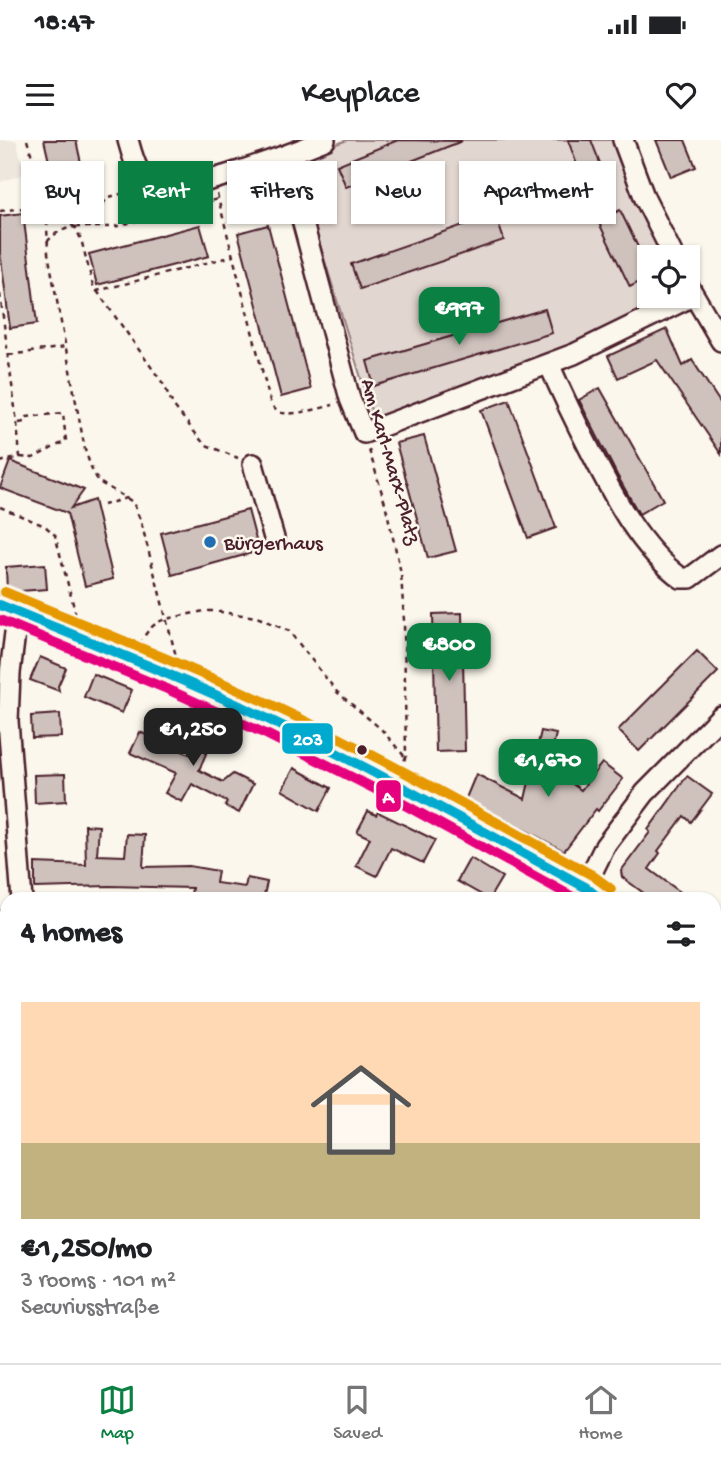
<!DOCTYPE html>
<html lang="en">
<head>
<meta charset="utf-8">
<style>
  body { margin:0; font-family:"Gochi Hand",sans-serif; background:#f2f2f2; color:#202124; height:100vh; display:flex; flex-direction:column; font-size:26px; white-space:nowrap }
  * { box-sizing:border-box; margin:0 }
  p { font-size:23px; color:#757577 }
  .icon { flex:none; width:38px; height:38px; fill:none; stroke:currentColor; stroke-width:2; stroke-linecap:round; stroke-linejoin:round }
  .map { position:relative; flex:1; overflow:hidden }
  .sheet { position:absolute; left:0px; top:752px; width:721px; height:471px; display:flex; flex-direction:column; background:#fff; border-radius:21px 21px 0 0; box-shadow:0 2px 5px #0004 }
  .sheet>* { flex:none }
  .top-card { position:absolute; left:21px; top:21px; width:679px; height:63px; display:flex; gap:14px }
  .fabs { position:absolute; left:637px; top:105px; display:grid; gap:14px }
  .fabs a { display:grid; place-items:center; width:63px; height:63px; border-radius:0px; background:#fff; box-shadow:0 2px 5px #0004; font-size:35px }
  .price { position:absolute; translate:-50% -60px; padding:0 16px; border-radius:14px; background:#0b8043; color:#fff; font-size:23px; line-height:46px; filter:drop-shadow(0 2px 4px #0008) }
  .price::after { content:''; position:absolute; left:50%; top:42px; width:21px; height:16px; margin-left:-10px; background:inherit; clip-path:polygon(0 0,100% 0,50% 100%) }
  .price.active { background:#222; color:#fff }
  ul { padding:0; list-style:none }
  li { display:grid; align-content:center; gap:14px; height:371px; padding:0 21px }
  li+li { border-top:2px solid #e0e0e0 }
  li span { display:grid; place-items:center; height:217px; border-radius:0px; color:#555 }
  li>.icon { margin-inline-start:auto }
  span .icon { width:126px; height:126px; fill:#fffc; stroke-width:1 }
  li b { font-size:30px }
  h2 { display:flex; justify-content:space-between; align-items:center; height:84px; padding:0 21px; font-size:30px }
  .chip { padding:0 24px; border-radius:0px; background:#fff; box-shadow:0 2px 5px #0004; font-size:24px; line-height:63px }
  .chip.active { background:#0b8043; color:#fff }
  .status { display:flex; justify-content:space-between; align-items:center; height:49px; padding:0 35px; background:#fff; direction:ltr }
  .status svg { height:19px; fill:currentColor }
  header { display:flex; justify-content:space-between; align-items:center; height:91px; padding:0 21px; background:#fff; font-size:32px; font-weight:600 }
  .tab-bar { display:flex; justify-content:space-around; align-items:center; height:98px; border-top:2px solid #e0e0e0; background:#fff; font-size:19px; color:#757577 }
  .tab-bar a { display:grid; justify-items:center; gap:4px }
  .tab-bar .active { color:#0b8043 }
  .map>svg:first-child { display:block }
  .built { fill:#eee7de }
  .green { fill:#e2d7d0; stroke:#967b7e; stroke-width:2 }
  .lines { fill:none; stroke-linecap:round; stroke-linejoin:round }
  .stream { stroke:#907477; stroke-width:4.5 }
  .building { fill:#cfc2bc; stroke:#4a1f2b; stroke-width:2 }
  .minor-casing { stroke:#4a1f2b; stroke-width:24 }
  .path { stroke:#4a1f2b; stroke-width:2.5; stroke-dasharray:5 5; stroke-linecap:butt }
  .minor { stroke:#fbf7ec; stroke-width:19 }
  .bus-1-casing { stroke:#fbf7ec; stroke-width:16 }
  .bus-2-casing { stroke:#fbf7ec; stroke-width:16 }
  .bus-3-casing { stroke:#fbf7ec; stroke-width:16 }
  .bus-1 { stroke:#00a9ce; stroke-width:10 }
  .bus-2 { stroke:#e5007d; stroke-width:10 }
  .bus-3 { stroke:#e69804; stroke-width:10 }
  .poi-dot { fill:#1f6fb2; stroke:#fbf7ec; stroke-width:2.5 }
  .bus-dot { fill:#4a1f2b; stroke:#fbf7ec; stroke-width:2.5 }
  .labels { text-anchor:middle; stroke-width:5; stroke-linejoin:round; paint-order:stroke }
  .street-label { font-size:21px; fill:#4a1f2b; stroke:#fbf7ec }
  .poi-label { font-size:21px; fill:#4a1f2b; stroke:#fbf7ec; text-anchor:start }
  .line-badge { stroke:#fbf7ec; stroke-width:2.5 }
  .badge-label { font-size:19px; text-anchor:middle; font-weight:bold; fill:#fff }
</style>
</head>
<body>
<div class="status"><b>18:47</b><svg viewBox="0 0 49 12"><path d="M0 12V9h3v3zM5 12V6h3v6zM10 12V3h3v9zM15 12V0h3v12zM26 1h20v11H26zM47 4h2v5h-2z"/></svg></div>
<header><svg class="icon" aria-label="menu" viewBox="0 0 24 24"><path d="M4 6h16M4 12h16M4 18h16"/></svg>Keyplace<svg class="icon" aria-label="heart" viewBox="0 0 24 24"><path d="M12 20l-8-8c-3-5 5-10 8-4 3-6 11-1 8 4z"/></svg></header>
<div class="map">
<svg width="721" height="1223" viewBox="0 0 721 1223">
  <rect width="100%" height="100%" fill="#fbf7ec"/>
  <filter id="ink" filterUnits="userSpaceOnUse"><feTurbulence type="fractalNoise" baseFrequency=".0143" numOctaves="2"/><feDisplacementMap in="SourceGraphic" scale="14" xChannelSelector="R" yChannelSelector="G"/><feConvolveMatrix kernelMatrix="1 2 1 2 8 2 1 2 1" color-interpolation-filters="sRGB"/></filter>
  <g filter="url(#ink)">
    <path class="built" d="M0,0H16L25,34L0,42Z"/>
    <g class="green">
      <path d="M347,0H614L664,117H649V156H675L568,208L374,280L294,21Z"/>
      <rect x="0" y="854" width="7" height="290"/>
      <path d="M714,859L721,864V1223H422L427,1216H714Z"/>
      <path d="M173,1216H413L408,1223H177Z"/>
    </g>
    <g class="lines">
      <g class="stream">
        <path d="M0,986L7,978"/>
        <path d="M0,1088H7"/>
        <path d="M198,1216L203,1223"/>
        <path d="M573,1216L574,1223"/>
        <path d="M671,1216L678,1223"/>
        <path d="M637,1223L640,1219L646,1216"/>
      </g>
    </g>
    <g class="building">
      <path d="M44,0H76L84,37L54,43Z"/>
      <path d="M398,0L462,1L346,47L337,25Z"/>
      <path d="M568,0H591L608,44L587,52Z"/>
      <path d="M656,0H685L696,27L671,37Z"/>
      <path d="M620,70L649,130V137L630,147L598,81Z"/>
      <path d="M23,73L37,184L10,188L0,111V76Z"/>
      <path d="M495,74L504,100L360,149L351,124Z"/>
      <path d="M200,85L209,116L97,145L89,114Z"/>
      <path d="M268,85L311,249L281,257L238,93Z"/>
      <path d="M545,169L552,193L374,246L367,221Z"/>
      <path d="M667,189L683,226L692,220L721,264V314L657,220L618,238L608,216Z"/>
      <path d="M600,248L663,360L639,374L617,335L579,260Z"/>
      <path d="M509,260L556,388L528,398L481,270Z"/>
      <path d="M424,296L456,411L428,418L396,303Z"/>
      <path d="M10,321L84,350L71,368L94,360L113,439L85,446L67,373L0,348Z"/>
      <path d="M248,370L259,411L172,435L161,393Z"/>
      <path d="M45,424L47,449L7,452L6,427Z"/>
      <path d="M462,473L465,611L436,612L433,474Z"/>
      <path d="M697,511L718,532L639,611L618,590Z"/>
      <path d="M40,517L66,528L58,546L59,551L30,540Z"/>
      <path d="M93,534L132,550L122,573L84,557Z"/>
      <path d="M60,574L61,597L32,598L31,576Z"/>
      <path d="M205,577L219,583L199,630L223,642L233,634L253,644L239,673L225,666L227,662L192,644L182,662L165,653L176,633L130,613L140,592L189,614Z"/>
      <path d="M541,591L556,594L548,626L581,650L602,623L623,639L598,671L596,669L564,711L466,658L476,634L525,659Z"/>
      <path d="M294,628L331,648L319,671L282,650Z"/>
      <path d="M65,634L66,661L35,663L34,635Z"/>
      <path d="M687,636L712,654L691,682L684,676L658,711L660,713L649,729L691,760H653L622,737L621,731L650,692L648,690Z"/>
      <path d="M368,671L376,675L378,672L435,700L423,723L391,708L377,736L356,726L370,698L357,692Z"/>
      <path d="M85,685L99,686L97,715L125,716L127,694L145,695L143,727L189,726L218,731L216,743L245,747L247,738L267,742L263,760H228L191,754L192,748L109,746L35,748V723L86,725Z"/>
      <path d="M470,718L502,737L489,759L457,741Z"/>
    </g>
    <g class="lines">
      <defs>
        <g id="minor">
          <path d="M128,0C133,18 138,41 159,48C182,55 298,11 325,0"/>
          <path d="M623,0L645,59L674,117"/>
          <path d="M285,16L350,259L364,293L574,214L693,156"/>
          <path d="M688,145L721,201"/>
          <path d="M549,224C562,254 576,283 591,312C614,357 639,407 681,438H690L721,415"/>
          <path d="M253,324L274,398"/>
          <path d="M0,465C92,503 185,539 274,582C380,633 482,691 585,747L602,760"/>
          <path d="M21,474L15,493L10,533L8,581L22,760"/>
          <path d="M579,759L605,706L645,653L721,576"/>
          <path d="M0,781H7"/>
          <path d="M714,842L721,848"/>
          <path d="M0,1151H7"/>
          <path d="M168,1216L172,1223"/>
        </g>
      </defs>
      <use href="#minor" class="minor-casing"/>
      <g class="path">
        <path d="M27,0L47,65L59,79L75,87L91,76L109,57L133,51"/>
        <path d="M217,54L270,261C272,265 273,268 277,271C286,278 322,268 333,265"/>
        <path d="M0,71L47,65L59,67L107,57"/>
        <path d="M50,71L47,85L48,113L85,310L92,330L99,342L133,362L141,382L177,520"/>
        <path d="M75,87H114L218,59"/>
        <path d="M47,102C56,92 62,89 75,87L81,99L94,149L97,151L233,116"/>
        <path d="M97,151L164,245L173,265L204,304L238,318"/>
        <path d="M0,154L17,283L20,317L0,322"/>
        <path d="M9,215L66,207"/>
        <path d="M19,283L24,282L27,277L63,273L66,301L33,318L20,317"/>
        <path d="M369,310L385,363L401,433L404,481L406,617L401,626"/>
        <path d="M103,365L127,358"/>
        <path d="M0,367L45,386L55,395L77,479"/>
        <path d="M140,504C145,493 154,482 166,479L204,471H213L257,477L289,491L337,552L381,589L405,617"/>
        <path d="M714,906L721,908"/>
        <path d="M714,943H721"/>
        <path d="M714,998L721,1002"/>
        <path d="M0,1018L7,1023"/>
        <path d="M714,1182H721"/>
        <path d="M719,1182L721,1174"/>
        <path d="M258,1216L263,1223"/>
        <path d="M526,1216L529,1223"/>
        <path d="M417,1223L422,1216"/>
        <path d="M446,1223L451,1216"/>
      </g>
      <use href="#minor" class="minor"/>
      <defs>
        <path id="bus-1" d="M0,465C92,503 185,539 274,582C380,633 482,691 585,747L601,760"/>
        <path id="bus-2" d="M0,480L167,549L268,595L385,654L578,760"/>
        <path id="bus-3" d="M5,452C97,490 189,526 278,568C385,619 488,678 592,735L611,749"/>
      </defs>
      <use href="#bus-1" class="bus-1-casing"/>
      <use href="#bus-2" class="bus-2-casing"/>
      <use href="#bus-3" class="bus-3-casing"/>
      <use href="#bus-1" class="bus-1"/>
      <use href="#bus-2" class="bus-2"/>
      <use href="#bus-3" class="bus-3"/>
    </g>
  </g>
  <circle class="poi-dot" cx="210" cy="402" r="7"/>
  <circle class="bus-dot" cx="362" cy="610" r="6"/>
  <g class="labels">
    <g class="street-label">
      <text transform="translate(392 321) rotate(74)" y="7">Am Karl-Marx-Platz</text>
    </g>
    <g class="poi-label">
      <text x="224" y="409">Bürgerhaus</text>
    </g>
  </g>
  <g class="line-badge">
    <rect x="281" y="582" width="53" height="33" rx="7" fill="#00a9ce"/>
    <rect x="375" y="639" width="27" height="34" rx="7" fill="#e5007d"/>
  </g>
  <g class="badge-label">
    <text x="308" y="605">203</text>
    <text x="388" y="663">A</text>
  </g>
</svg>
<div class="fabs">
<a><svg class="icon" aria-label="locate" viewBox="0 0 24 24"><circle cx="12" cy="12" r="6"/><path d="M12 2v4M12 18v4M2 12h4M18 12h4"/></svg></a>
</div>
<b class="price" style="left:459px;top:207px">€997</b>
<b class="price" style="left:449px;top:543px">€800</b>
<b class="price active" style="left:193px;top:628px">€1,250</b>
<b class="price" style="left:548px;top:659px">€1,670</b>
<div class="top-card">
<a class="chip">Buy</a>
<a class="chip active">Rent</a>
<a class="chip">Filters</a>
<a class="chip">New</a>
<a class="chip">Apartment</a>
</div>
<section class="sheet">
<h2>4 homes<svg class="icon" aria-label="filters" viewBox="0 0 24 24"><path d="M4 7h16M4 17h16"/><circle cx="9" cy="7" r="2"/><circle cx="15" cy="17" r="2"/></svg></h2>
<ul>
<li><span style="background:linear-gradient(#ffd9b3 65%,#c2b280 0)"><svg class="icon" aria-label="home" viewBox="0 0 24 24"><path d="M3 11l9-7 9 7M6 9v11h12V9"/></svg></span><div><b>€1,250/mo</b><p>3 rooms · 101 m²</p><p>Securiusstraße</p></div></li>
</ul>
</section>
</div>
<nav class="tab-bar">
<a class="active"><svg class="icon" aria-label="map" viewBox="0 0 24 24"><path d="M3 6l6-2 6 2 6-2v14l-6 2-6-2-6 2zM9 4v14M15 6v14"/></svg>Map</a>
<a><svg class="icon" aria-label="saved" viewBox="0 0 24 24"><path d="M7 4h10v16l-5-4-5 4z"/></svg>Saved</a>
<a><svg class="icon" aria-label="home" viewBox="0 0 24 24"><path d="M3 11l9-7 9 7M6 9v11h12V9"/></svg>Home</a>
</nav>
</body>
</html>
